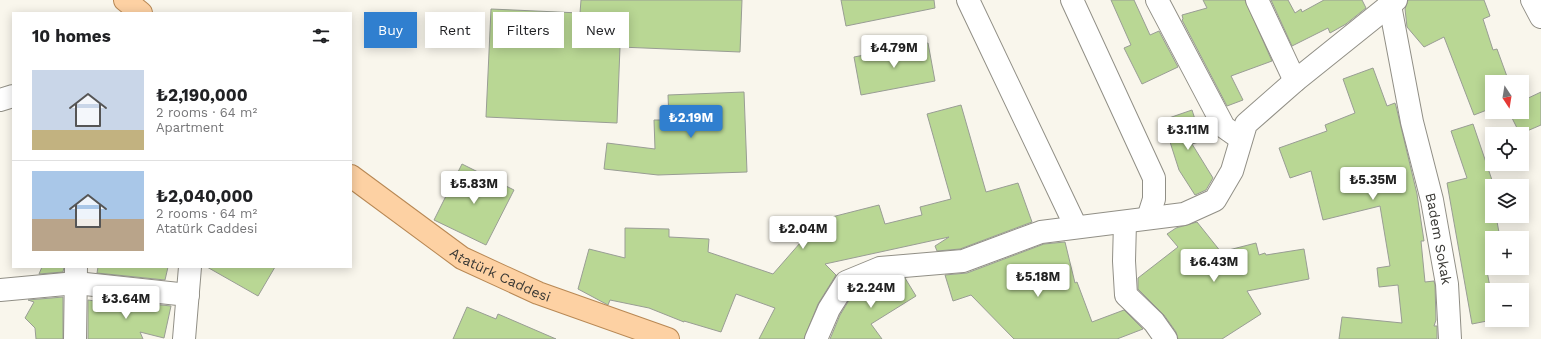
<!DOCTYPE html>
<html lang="en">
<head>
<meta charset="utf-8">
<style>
  body { margin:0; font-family:"Work Sans",sans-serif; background:#f6f6f6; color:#202124; height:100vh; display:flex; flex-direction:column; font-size:15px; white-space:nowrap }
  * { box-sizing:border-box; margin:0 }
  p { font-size:13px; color:#757577 }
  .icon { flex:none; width:22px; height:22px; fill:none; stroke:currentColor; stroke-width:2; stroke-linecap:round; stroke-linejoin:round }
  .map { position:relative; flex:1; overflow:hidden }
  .drawer { position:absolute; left:12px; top:12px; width:340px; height:256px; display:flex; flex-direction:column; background:#fff; border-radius:0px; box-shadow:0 2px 10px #0003 }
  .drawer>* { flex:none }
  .top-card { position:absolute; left:364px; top:12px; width:380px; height:36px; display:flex; gap:8px }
  .needle { width:26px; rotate:168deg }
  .tools { position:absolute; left:1485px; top:75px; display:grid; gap:8px }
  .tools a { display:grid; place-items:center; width:44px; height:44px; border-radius:0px; background:#fff; box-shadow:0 2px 10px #0003; font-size:20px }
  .price { position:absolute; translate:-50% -34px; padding:0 9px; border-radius:4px; background:#fff; color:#222; font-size:13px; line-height:26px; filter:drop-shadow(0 1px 2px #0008) }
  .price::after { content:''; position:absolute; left:50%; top:24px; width:12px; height:9px; margin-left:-6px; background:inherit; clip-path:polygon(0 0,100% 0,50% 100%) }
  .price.current { background:#307fcf; color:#fff }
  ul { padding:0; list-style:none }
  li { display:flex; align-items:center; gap:12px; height:100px; padding:0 20px }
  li+li { border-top:1px solid #e0e0e0 }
  li span { display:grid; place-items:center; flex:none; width:112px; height:80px; border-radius:0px; color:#555 }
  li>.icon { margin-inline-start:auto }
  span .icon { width:48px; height:48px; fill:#fffc; stroke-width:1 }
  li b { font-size:17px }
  h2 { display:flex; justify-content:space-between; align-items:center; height:48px; padding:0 20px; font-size:17px }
  .tag { padding:0 14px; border-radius:0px; background:#fff; box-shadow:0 2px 10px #0003; font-size:14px; line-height:36px }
  .tag.current { background:#307fcf; color:#fff }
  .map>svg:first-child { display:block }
  .building { fill:#b9d794; stroke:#999d94 }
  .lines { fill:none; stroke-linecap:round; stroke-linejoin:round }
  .minor-casing { stroke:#918f86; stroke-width:24 }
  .major-casing { stroke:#b88854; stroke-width:24 }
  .minor { stroke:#fff; stroke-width:22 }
  .major { stroke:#fdd1a3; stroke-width:22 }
  .labels { text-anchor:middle; stroke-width:3; stroke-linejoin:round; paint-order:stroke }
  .street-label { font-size:14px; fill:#3a3935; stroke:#fff }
</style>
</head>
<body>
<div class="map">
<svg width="1541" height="339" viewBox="0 0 1541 339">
  <rect width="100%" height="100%" fill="#f9f6ec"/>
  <g class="building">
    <path d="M581,0H742L740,52L620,47L617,123L486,117L491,9L580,13Z"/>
    <path d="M841,0H934L935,8L846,26Z"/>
    <path d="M1111,0H1134L1150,35L1159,31L1178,67L1142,84L1124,48L1131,45Z"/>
    <path d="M1203,0H1245L1272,61L1231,76L1243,100L1227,106L1182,20L1183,19L1182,15L1207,8Z"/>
    <path d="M1271,0H1288L1295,13L1301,9L1302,12L1324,0H1362L1366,8L1346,24L1330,33L1328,28L1292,46Z"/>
    <path d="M1408,0H1484L1490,16L1483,19L1493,50L1497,49L1509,82H1492V108L1474,115L1444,37L1424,47L1407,27L1405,9Z"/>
    <path d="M928,43L935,81L861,95L854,57Z"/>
    <path d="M1373,68L1387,106L1395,103L1396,106L1417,194L1424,241H1421L1425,282L1434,281L1435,285L1436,320L1434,326H1437V339H1339L1342,317L1402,323L1398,285L1379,287L1377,268L1390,266L1380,206L1323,220L1311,171L1290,178L1279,148L1327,131L1325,125L1355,113L1343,79Z"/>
    <path d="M744,92L747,172L658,175L604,169L607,143L655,149L654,120H669L668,95Z"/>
    <path d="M1541,92V125L1520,134L1509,112H1522V101Z"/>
    <path d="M961,105L986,192L1018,183L1032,222L960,249L937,251L935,246L949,237L825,264L836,275L818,304L804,339H759L775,308L736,294L721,332L684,321V322L649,308L610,300L608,305L578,289L589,249L625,258V228L669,229V237L709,239L708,252L773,274L814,227L812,222L879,205L885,224L922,215L920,207L951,199L927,114Z"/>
    <path d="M1192,110L1202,141L1192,144L1213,178L1206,190L1195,195L1179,170L1163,120Z"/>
    <path d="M1473,124L1494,186H1490L1492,216H1496L1500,238H1492V268H1498L1487,271L1492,298V320L1472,324L1447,183L1467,178L1451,131Z"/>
    <path d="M462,164L514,190L486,245L434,220Z"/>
    <path d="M1197,222L1221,252L1256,243L1259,255L1265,253L1266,255L1304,249L1309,279L1247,291L1261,314L1222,339H1178L1176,332L1164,315L1138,289V278L1178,247L1167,234L1176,228Z"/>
    <path d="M1065,242L1075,283L1077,282L1092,322L1124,310L1143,329L1117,339H1014L971,295L953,301L945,275L967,273L1044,244Z"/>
    <path d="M42,267H64L63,272L39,274Z"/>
    <path d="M98,267H168L165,280L97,273Z"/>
    <path d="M207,267H275L258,296Z"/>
    <path d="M905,278L916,296L871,324L882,339H830L840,315L854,292L858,295L883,280Z"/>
    <path d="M63,297V339H36L35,328L25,318L34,302L28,300Z"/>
    <path d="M95,298L171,306L164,338L140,332L143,339H88V300L95,301Z"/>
    <path d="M467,307L496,319L498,314L556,339H453Z"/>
  </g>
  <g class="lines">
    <defs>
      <g id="minor">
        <path d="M968,0L1076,227"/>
        <path d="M1072,0L1154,178V199L1148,218"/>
        <path d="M1157,0L1224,127L1241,139"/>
        <path d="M1257,0L1295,81"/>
        <path id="s1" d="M1389,0L1412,122L1432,200L1447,284L1450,339"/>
        <path d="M1532,0L1541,17"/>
        <path d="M0,100L13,96"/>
        <path d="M1125,222L1124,261L1126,295L1154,322L1166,339"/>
        <path d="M0,290L76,283L188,295"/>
        <path d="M75,339L76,267"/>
        <path d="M184,339L190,267"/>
        <path d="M816,339L829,309L846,282L880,268L963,261L1041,232L1184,214L1215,200L1232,171L1246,124L1295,81L1396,0"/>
      </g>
      <g id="major">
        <path d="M125,0L141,13"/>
        <path id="s2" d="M351,176L462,258L538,293L668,339"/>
      </g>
    </defs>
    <use href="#minor" class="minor-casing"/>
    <use href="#major" class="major-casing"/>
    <use href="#minor" class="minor"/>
    <use href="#major" class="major"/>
  </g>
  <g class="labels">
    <g class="street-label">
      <text dy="5" stroke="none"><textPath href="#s1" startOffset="244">Badem Sokak</textPath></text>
      <text dy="5" stroke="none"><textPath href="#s2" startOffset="180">Atatürk Caddesi</textPath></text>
    </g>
  </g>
</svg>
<div class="tools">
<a><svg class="needle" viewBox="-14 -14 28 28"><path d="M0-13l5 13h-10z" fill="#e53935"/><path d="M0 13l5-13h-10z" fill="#757577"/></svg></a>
<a><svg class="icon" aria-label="locate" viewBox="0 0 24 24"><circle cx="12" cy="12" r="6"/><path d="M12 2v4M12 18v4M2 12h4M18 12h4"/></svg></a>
<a><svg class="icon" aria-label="layers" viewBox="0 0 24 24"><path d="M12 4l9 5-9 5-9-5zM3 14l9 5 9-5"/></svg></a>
<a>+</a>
<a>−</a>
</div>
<b class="price" style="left:894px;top:69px">₺4.79M</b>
<b class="price current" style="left:691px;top:139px">₺2.19M</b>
<b class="price" style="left:1188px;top:151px">₺3.11M</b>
<b class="price" style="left:1373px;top:201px">₺5.35M</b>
<b class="price" style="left:474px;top:205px">₺5.83M</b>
<b class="price" style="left:803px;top:250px">₺2.04M</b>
<b class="price" style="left:1214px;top:283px">₺6.43M</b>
<b class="price" style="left:1038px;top:298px">₺5.18M</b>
<b class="price" style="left:871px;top:309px">₺2.24M</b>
<b class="price" style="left:126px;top:320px">₺3.64M</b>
<div class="top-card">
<a class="tag current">Buy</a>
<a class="tag">Rent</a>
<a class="tag">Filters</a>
<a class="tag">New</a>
</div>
<section class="drawer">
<h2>10 homes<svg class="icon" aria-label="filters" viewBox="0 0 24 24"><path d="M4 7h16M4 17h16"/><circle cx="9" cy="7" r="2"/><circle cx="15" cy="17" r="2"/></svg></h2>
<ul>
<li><span style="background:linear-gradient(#c9d6e8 75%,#c2b280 0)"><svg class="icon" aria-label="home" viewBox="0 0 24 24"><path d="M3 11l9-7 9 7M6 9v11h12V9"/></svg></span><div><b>₺2,190,000</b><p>2 rooms · 64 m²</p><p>Apartment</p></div></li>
<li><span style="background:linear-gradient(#a9c7e8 60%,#b9a48a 0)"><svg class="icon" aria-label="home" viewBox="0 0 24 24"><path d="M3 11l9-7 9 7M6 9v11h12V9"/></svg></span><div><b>₺2,040,000</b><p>2 rooms · 64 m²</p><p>Atatürk Caddesi</p></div></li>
</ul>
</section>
</div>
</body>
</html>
